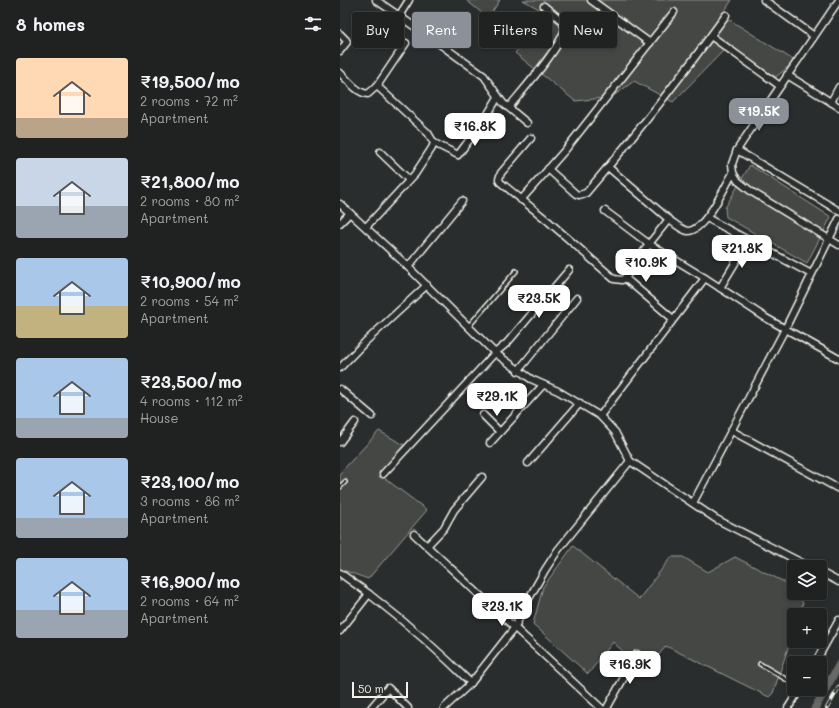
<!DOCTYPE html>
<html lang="en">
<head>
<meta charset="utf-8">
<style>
  body { margin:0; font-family:Mali,sans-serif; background:#282a2a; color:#f1f3f6; height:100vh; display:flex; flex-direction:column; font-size:15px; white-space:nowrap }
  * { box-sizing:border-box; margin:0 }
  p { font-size:13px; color:#a2a4a5 }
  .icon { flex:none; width:22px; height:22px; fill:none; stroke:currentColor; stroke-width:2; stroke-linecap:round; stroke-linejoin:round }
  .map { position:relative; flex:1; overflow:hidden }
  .sheet { display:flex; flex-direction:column; background:#202222; width:340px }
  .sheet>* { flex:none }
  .hud { position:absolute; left:12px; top:12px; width:380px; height:36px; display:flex; gap:8px }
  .fabs { position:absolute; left:447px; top:560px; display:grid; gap:8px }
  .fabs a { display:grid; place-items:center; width:40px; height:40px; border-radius:4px; background:#202222; box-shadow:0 2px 6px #0003,0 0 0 1px #3d3f40; font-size:20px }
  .scale { position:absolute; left:12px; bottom:10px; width:56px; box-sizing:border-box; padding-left:4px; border:2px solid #f4f1e8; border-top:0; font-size:11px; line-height:14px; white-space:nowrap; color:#f4f1e8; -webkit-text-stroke:3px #2a2d2e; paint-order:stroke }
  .price { position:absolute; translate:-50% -34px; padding:0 9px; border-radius:8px; background:#fff; color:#222; font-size:13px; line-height:26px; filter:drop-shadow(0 1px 2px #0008) }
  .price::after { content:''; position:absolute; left:50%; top:24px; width:12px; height:9px; margin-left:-6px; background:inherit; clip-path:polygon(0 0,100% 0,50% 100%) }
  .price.current { background:#8c9099; color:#fff }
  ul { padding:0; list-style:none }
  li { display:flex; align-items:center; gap:12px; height:100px; padding:0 16px }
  li span { display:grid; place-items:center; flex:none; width:112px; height:80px; border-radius:4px; color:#555 }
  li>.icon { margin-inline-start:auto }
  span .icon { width:48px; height:48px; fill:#fffc; stroke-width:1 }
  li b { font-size:17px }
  h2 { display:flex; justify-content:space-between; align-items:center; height:48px; padding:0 16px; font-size:17px }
  .tag { padding:0 14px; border-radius:4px; background:#202222; box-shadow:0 2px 6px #0003,0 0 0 1px #3d3f40; font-size:14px; line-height:36px }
  .tag.current { background:#8c9099; color:#fff }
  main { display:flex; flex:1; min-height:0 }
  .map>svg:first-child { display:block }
  .green { fill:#444645; stroke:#9c9c96 }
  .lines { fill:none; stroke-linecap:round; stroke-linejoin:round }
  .canal { stroke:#676866; stroke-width:8 }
  .service-casing { stroke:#f4f1e8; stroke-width:6 }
  .minor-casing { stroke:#f4f1e8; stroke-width:9 }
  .service { stroke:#2a2d2e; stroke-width:3 }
  .minor { stroke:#2a2d2e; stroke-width:6 }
  .rail-casing { stroke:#f4f1e8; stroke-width:4 }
  .rail { stroke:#2a2d2e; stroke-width:2.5; stroke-dasharray:8; stroke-linecap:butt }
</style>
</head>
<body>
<main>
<section class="sheet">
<h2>8 homes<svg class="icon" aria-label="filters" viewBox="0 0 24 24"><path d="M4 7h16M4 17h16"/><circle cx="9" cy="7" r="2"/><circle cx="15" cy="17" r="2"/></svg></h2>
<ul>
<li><span style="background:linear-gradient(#ffd9b3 75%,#b9a48a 0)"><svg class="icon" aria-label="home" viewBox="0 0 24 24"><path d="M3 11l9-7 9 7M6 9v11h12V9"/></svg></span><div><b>₹19,500/mo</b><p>2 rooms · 72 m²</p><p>Apartment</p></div></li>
<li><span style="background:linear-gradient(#c9d6e8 60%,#9aa5b1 0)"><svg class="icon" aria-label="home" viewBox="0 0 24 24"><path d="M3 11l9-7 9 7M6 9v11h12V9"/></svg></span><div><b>₹21,800/mo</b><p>2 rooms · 80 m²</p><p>Apartment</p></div></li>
<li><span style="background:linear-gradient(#a9c7e8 60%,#c2b280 0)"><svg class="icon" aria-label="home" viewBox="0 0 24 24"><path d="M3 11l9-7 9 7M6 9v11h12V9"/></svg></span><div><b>₹10,900/mo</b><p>2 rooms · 54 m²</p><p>Apartment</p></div></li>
<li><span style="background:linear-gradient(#a9c7e8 75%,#9aa5b1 0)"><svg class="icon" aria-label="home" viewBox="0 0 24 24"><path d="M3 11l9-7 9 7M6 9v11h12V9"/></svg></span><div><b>₹23,500/mo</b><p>4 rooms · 112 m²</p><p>House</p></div></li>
<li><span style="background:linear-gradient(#a9c7e8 75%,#9aa5b1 0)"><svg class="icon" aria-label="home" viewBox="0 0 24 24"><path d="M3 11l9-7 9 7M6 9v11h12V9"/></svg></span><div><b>₹23,100/mo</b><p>3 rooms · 86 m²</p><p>Apartment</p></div></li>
<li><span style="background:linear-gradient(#a9c7e8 65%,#9aa5b1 0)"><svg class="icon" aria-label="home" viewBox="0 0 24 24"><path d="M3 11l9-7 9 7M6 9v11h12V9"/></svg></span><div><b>₹16,900/mo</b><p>2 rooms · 64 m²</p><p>Apartment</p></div></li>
</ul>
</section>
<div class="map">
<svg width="499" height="708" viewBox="0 0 499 708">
  <rect width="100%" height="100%" fill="#2a2d2e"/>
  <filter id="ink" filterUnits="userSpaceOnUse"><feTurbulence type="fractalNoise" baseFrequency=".025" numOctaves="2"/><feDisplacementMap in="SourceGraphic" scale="8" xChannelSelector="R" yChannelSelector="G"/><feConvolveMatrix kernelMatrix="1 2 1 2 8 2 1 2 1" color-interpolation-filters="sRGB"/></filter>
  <g filter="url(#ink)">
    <g class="green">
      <path d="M126,0H160L148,18Z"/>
      <path d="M183,0H392L382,15L455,61L436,77L384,50L333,102L294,81L272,97L235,101L175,53L206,13Z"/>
      <path d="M410,165L491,217L467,263L386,217L385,208Z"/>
      <path d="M39,431L64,445L39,474L87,510L28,579L6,571L0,581V473Z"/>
      <path d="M233,546L299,599L331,557H343L368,572L395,557L450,585L454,590V593H456L463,603L459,615H454V630L433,693L429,697L326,646L305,672L273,642L248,674L193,624L203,587Z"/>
    </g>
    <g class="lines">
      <path class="canal" d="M475,708L499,665"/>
      <defs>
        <g id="service">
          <path d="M128,327L176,271"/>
          <path d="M0,487L5,482"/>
          <path d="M420,664L454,684"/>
        </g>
        <g id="minor">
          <path d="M36,0L104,47L144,76L163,103L187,123"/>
          <path d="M251,0L310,43"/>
          <path d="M424,0L474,36"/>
          <path d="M499,0L411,129L397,150L392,164L393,173L398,181L412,192L499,245"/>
          <path d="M59,16L69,0"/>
          <path d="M0,34L6,40L7,42L0,51"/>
          <path d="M371,36L440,86"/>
          <path d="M0,73C8,80 17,93 28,94L37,86L66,43"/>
          <path d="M447,75L499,107"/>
          <path d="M491,102L499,87"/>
          <path d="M169,107C182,91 222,46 225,28L221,20L204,6"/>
          <path d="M191,138L161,173L159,179L160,182L208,221L274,279L282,280L285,278"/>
          <path d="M94,143L118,155L145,119L158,97"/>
          <path d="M397,150L499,211"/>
          <path d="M40,152L69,180"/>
          <path d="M268,167L332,222C337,225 342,230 348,231C365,231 385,186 393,173"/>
          <path d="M208,169L236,194L239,195L246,193C295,136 342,76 386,15"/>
          <path d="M181,200L226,149L334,12"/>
          <path d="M0,204L61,260L155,353L191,379L218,391L260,416L275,432L290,461L376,519L470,567"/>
          <path d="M265,211L309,244L365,278"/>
          <path d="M367,218L471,274"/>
          <path d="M329,219L309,244L285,278L333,319"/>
          <path d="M0,223L10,213"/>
          <path d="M26,227L75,174L92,148L94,143L88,133L37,86"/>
          <path d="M68,267L122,201"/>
          <path d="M380,288L409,240"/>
          <path d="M0,368L25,342L87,285"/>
          <path d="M178,371L237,298"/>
          <path d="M0,389L32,416"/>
          <path d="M143,415L159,431"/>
          <path d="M260,416L365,278L426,318L499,359"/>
          <path d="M392,431L499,489"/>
          <path d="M0,442L15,422"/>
          <path d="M150,443L203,385"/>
          <path d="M188,463L240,403"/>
          <path d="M43,474L155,353L167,343L229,270"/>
          <path d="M353,503L445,329L499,219"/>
          <path d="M74,534L261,708"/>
          <path d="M87,546L104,528L114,510L142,477"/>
          <path d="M480,572L499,582"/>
          <path d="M0,573L29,594L0,631"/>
          <path d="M29,594C64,621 99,651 131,683L104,708"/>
          <path d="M475,663L499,620"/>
          <path d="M131,683L175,627L187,602L205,570L218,550L290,461"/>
          <path d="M31,708L48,688L68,708"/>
          <path d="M267,708L297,654"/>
          <path d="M448,708L460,689"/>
        </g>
      </defs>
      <use href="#service" class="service-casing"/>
      <use href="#minor" class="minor-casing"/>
      <use href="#service" class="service"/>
      <use href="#minor" class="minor"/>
      <defs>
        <path id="rail" d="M487,708L499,687"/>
      </defs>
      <use href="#rail" class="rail-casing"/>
      <use href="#rail" class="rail"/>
    </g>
  </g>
</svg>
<div class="fabs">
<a><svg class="icon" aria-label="layers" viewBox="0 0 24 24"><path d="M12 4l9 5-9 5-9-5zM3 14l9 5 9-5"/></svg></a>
<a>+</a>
<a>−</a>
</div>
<div class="scale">50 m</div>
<b class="price current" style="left:419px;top:132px">₹19.5K</b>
<b class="price" style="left:135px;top:147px">₹16.8K</b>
<b class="price" style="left:402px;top:269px">₹21.8K</b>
<b class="price" style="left:306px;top:283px">₹10.9K</b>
<b class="price" style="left:199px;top:319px">₹23.5K</b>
<b class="price" style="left:157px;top:417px">₹29.1K</b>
<b class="price" style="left:162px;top:627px">₹23.1K</b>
<b class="price" style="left:290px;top:685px">₹16.9K</b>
<div class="hud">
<a class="tag">Buy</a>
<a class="tag current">Rent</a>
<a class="tag">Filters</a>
<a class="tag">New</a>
</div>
</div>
</main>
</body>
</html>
